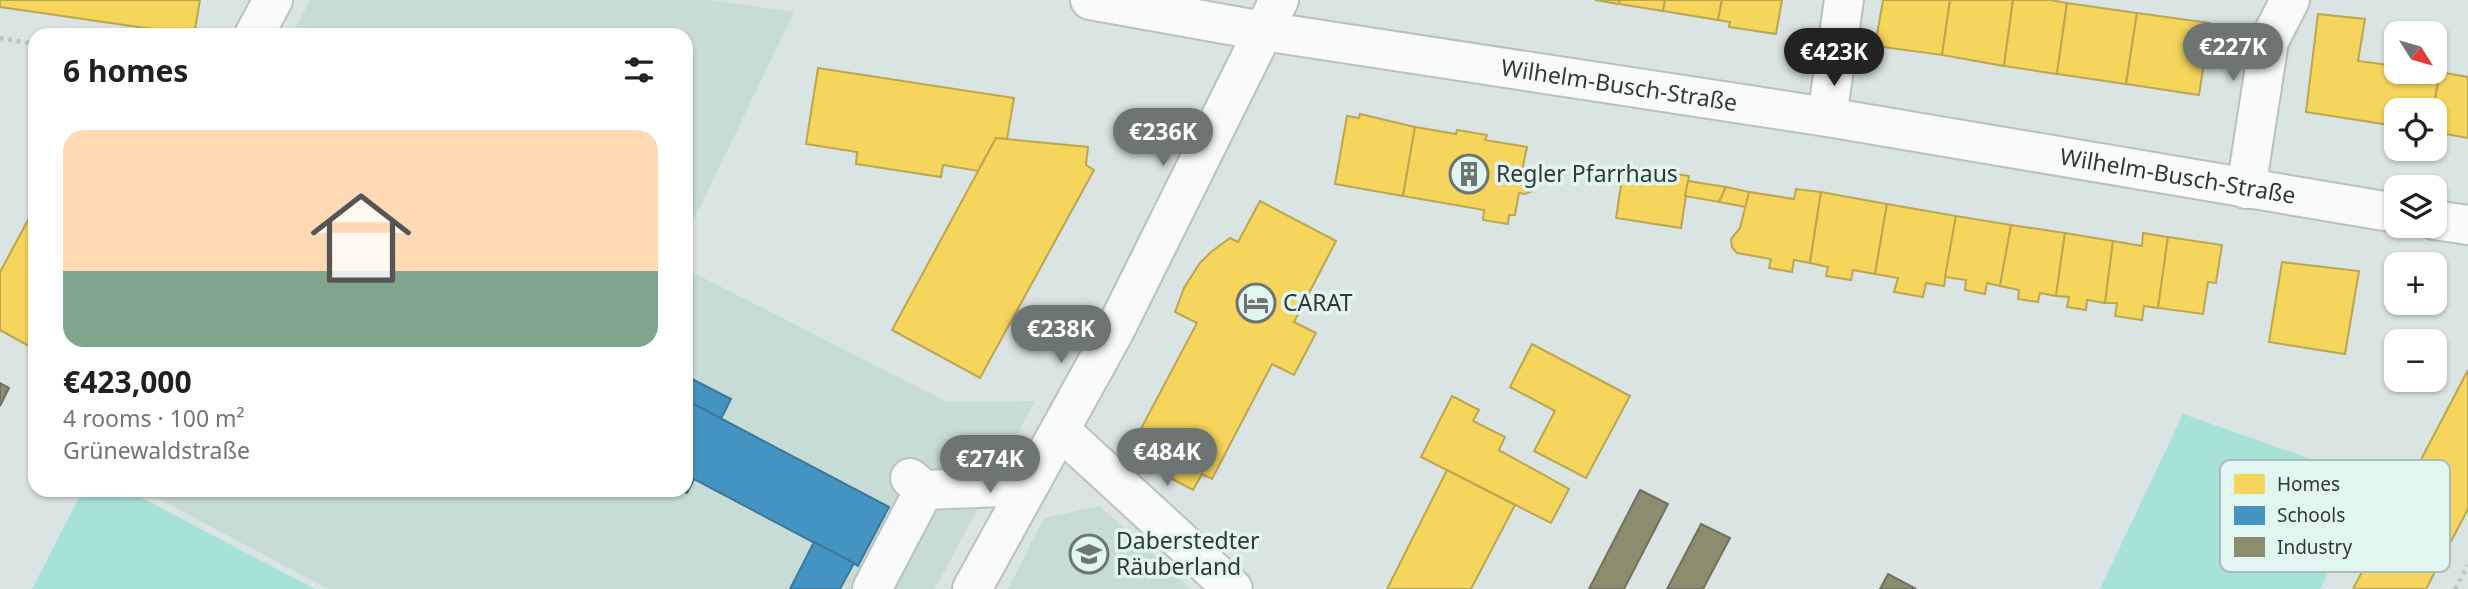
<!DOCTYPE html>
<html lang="en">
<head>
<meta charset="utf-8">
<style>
  body { margin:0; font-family:"Noto Sans",sans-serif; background:#f6f6f6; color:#202124; height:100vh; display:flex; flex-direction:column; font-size:26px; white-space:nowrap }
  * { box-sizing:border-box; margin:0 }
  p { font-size:23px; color:#757577 }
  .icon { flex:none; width:38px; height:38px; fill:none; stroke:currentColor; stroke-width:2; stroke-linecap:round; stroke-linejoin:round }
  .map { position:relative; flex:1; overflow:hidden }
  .details { position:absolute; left:28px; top:28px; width:665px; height:469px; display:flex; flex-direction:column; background:#fff; border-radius:21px; box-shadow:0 2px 5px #0004 }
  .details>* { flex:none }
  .needle { width:46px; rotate:127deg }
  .fabs { position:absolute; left:2384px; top:21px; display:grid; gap:14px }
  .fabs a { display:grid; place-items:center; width:63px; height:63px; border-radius:14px; background:#fff; box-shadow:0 2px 5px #0004; font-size:35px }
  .price { position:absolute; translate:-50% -60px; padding:0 16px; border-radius:24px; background:#6c7573; color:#fff; font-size:23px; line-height:46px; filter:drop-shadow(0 2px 4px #0008) }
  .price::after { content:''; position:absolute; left:50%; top:42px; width:21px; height:16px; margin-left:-10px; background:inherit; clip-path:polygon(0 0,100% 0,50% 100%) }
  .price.selected { background:#222; color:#fff }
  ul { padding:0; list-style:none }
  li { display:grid; align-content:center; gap:14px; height:371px; padding:0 35px }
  li span { display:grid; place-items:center; height:217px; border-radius:21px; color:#555 }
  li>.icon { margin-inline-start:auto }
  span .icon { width:126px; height:126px; fill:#fffc; stroke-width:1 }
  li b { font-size:30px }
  h2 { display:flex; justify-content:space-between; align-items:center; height:84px; padding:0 35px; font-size:30px }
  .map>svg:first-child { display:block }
  .built { fill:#c8dcd7 }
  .green { fill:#a6e2d5 }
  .homes { fill:#f6d55c; stroke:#bba651; stroke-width:2 }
  .schools { fill:#4393c3; stroke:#3e7899; stroke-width:2 }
  .industry { fill:#8c8c6e; stroke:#71735e; stroke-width:2 }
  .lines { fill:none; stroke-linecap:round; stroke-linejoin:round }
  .minor-casing { stroke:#b9c1bf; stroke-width:42 }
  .path { stroke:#bec2c1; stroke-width:4.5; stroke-dasharray:3.5 5; stroke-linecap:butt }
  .minor { stroke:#f9fbfb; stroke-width:38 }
  .labels { text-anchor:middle; stroke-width:7; stroke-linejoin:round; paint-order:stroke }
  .street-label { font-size:23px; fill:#313937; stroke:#e2f6f1 }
  .poi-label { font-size:23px; fill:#313937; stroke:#e2f6f1; text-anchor:start }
  .key { fill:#e2f6f1; stroke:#adbdb9; stroke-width:2 }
  .key-label { font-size:19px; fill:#313937 }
</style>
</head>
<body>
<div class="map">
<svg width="2468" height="589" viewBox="0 0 2468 589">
  <rect width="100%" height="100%" fill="#dae4e2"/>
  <g class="built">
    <path d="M310,0H708L794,12L686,236V35H292Z"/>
    <path d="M686,269L947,402L1035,401L935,589H328L142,490H686Z"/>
    <path d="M1100,506L1191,589H1008L1044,518Z"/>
  </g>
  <g class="green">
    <path d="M2183,414L2322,463L2367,495L2320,589H2100Z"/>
    <path d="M83,490H127L315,589H32Z"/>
  </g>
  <g class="homes">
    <path d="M0,0H200L194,35L0,7Z"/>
    <path d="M1595,0H1620L1619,4Z"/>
    <path d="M1620,0H1665L1663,11L1619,4Z"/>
    <path d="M1665,0H1722L1718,20L1663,11Z"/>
    <path d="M1722,0H1782L1776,34L1729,27L1730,22L1718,20Z"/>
    <path d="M1883,0H1950L1942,55L1875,46Z"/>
    <path d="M1950,0H2013L2004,66L1942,55Z"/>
    <path d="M2013,0H2050L2067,3L2057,74L2004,66Z"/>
    <path d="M2067,3L2137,13L2126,84L2057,74Z"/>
    <path d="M2137,13L2210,23L2199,95L2126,84Z"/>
    <path d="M2318,14L2365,19L2358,61L2396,66V72H2440L2433,110H2396V126L2306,112Z"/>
    <path d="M818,68L1014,98L1007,139L996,138L978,171L943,165L941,177L856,164L857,152L806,144Z"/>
    <path d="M2440,72L2468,77V138L2434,132L2433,110Z"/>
    <path d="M1360,114L1415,127L1403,196L1335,184L1347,116L1359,118Z"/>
    <path d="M1415,127L1456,134L1457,130L1487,135L1485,140L1527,147L1522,171L1528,172L1533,177L1535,185L1532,191L1525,194L1519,193L1515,215H1509L1508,224L1483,220L1484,210L1403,196Z"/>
    <path d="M996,138L1088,147L1086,165L1094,170L980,378L892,330Z"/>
    <path d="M1624,166L1689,176L1681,228L1616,218Z"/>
    <path d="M1688,181L1726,187L1719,202L1685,196Z"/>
    <path d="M1726,187L1749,192L1746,207L1719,202Z"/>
    <path d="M1796,189L1821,192L1810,263L1794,260L1792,272L1769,268L1771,259L1737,253L1732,247L1731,239L1740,228L1749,192L1794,199Z"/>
    <path d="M1821,192L1887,204L1875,274L1853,270L1851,280L1826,276L1828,267L1810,263Z"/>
    <path d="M1260,201L1336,241L1294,322L1316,333L1294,375L1272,364L1212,479L1202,474L1193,490L1161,473L1160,463L1169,458L1135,440L1197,323L1175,312L1184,288L1200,263L1211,252L1230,238L1238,242Z"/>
    <path d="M1887,204L1956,216L1944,286L1926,283L1923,297L1894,292L1898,278L1875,274Z"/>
    <path d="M35,207V334L29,346L0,330V272Z"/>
    <path d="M1956,216L2011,225L2000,286L1987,283L1985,294L1965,290L1966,280L1945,277Z"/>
    <path d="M2011,225L2065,233L2056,296L2040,293L2038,302L2018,299L2019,290L2000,286Z"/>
    <path d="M2065,233L2113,241L2105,303L2087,300L2086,310L2067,307L2069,297L2056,296Z"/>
    <path d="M2143,233L2168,237L2158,308L2144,306L2142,320L2115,316L2117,303H2105L2113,241L2142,246Z"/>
    <path d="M2168,237L2222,245L2216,283L2208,282L2203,314L2158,308Z"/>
    <path d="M2282,262L2359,271L2345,354L2269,342Z"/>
    <path d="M1532,344L1630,396L1586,478L1534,451L1555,411L1510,387Z"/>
    <path d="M2468,370V509L2426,589H2353Z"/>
    <path d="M1452,396L1479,410L1473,421L1505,437L1499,450L1569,489L1551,523L1421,457Z"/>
    <path d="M1447,470L1515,505L1471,589H1387Z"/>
  </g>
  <g class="schools">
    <path d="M686,376L731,399L721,419L686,400Z"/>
    <path d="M686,400L889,507L858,566L694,479L687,493L681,490H686Z"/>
    <path d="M814,542L854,563L840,589H790Z"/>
  </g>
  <g class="industry">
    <path d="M0,383L9,388L0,406Z"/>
    <path d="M1640,490L1668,504L1624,589H1589Z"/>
    <path d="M1701,524L1730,538L1703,589H1667Z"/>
    <path d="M1888,574L1916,589H1880Z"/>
  </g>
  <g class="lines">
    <defs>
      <g id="minor">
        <path id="s1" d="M1090,0L1263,31L1827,117L2396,213"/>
        <path d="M254,35L273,0"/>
        <path d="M1827,117L1844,0"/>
        <path d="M2246,189L2269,41L2290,0"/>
        <path d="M2434,220L2468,225"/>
        <path d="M1060,430L1233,589"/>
        <path d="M910,478L924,490L1028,486"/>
        <path d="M872,589L924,490"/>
        <path d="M972,589L1115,330L1279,0"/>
      </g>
    </defs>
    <use href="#minor" class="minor-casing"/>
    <g class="path">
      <path d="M0,38L35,44"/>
      <path d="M2455,589L2468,565"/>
    </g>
    <use href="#minor" class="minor"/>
  </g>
  <defs>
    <symbol id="building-ring" viewBox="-11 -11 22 22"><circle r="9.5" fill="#e2f6f1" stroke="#6c7573" stroke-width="1.5"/><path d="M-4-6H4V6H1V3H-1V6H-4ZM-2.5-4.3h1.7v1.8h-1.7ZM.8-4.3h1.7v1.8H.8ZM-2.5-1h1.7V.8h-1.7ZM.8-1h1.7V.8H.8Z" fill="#6c7573"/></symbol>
    <symbol id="hotel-ring" viewBox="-11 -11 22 22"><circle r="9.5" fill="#e2f6f1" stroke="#6c7573" stroke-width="1.5"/><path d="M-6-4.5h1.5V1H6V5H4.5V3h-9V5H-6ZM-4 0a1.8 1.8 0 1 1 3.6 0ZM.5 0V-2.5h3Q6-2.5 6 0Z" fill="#6c7573"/></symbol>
    <symbol id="school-ring" viewBox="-11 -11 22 22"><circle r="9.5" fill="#e2f6f1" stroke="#6c7573" stroke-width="1.5"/><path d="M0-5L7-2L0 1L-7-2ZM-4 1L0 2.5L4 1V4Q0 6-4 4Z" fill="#6c7573"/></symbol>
  </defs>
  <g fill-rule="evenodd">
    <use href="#building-ring" x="1447" y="152" width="44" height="44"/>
    <use href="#hotel-ring" x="1234" y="281" width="44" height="44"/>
    <use href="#school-ring" x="1067" y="532" width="44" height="44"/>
  </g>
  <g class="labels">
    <g class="street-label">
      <text dy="8" stroke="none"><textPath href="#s1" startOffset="536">Wilhelm-Busch-Straße</textPath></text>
      <text dy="8" stroke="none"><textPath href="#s1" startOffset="1102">Wilhelm-Busch-Straße</textPath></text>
    </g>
    <g class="poi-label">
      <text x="1496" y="182">Regler Pfarrhaus</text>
      <text x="1283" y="311">CARAT</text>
      <text x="1116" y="549">Daberstedter<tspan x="1116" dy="26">Räuberland</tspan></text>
    </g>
  </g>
  <rect x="2220" y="460" width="230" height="112" rx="10" class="key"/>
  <rect x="2234" y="474" width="31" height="20" fill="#f6d55c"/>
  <rect x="2234" y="506" width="31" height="19" fill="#4393c3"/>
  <rect x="2234" y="537" width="31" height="20" fill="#8c8c6e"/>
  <g class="key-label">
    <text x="2277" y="491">Homes</text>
    <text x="2277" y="522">Schools</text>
    <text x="2277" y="554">Industry</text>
  </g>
</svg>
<div class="fabs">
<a><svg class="needle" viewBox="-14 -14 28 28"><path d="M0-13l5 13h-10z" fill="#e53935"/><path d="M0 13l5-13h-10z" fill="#757577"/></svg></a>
<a><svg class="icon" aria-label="locate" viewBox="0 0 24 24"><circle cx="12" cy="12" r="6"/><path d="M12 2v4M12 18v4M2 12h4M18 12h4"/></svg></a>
<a><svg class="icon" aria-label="layers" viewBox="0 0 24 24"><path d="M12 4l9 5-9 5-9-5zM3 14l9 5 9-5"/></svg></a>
<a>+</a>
<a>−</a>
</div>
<b class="price" style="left:2233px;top:83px">€227K</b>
<b class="price selected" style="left:1834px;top:88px">€423K</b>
<b class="price" style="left:1163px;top:168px">€236K</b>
<b class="price" style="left:1061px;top:365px">€238K</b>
<b class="price" style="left:1167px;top:488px">€484K</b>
<b class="price" style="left:990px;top:495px">€274K</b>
<section class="details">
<h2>6 homes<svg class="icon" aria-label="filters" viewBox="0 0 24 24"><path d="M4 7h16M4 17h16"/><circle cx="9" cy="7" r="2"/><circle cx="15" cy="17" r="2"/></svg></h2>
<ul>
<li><span style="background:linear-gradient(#ffd9b3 65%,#7fa58c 0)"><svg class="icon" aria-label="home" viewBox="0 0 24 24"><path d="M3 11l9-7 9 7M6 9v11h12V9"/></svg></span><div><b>€423,000</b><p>4 rooms · 100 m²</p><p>Grünewaldstraße</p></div></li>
</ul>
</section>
</div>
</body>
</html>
